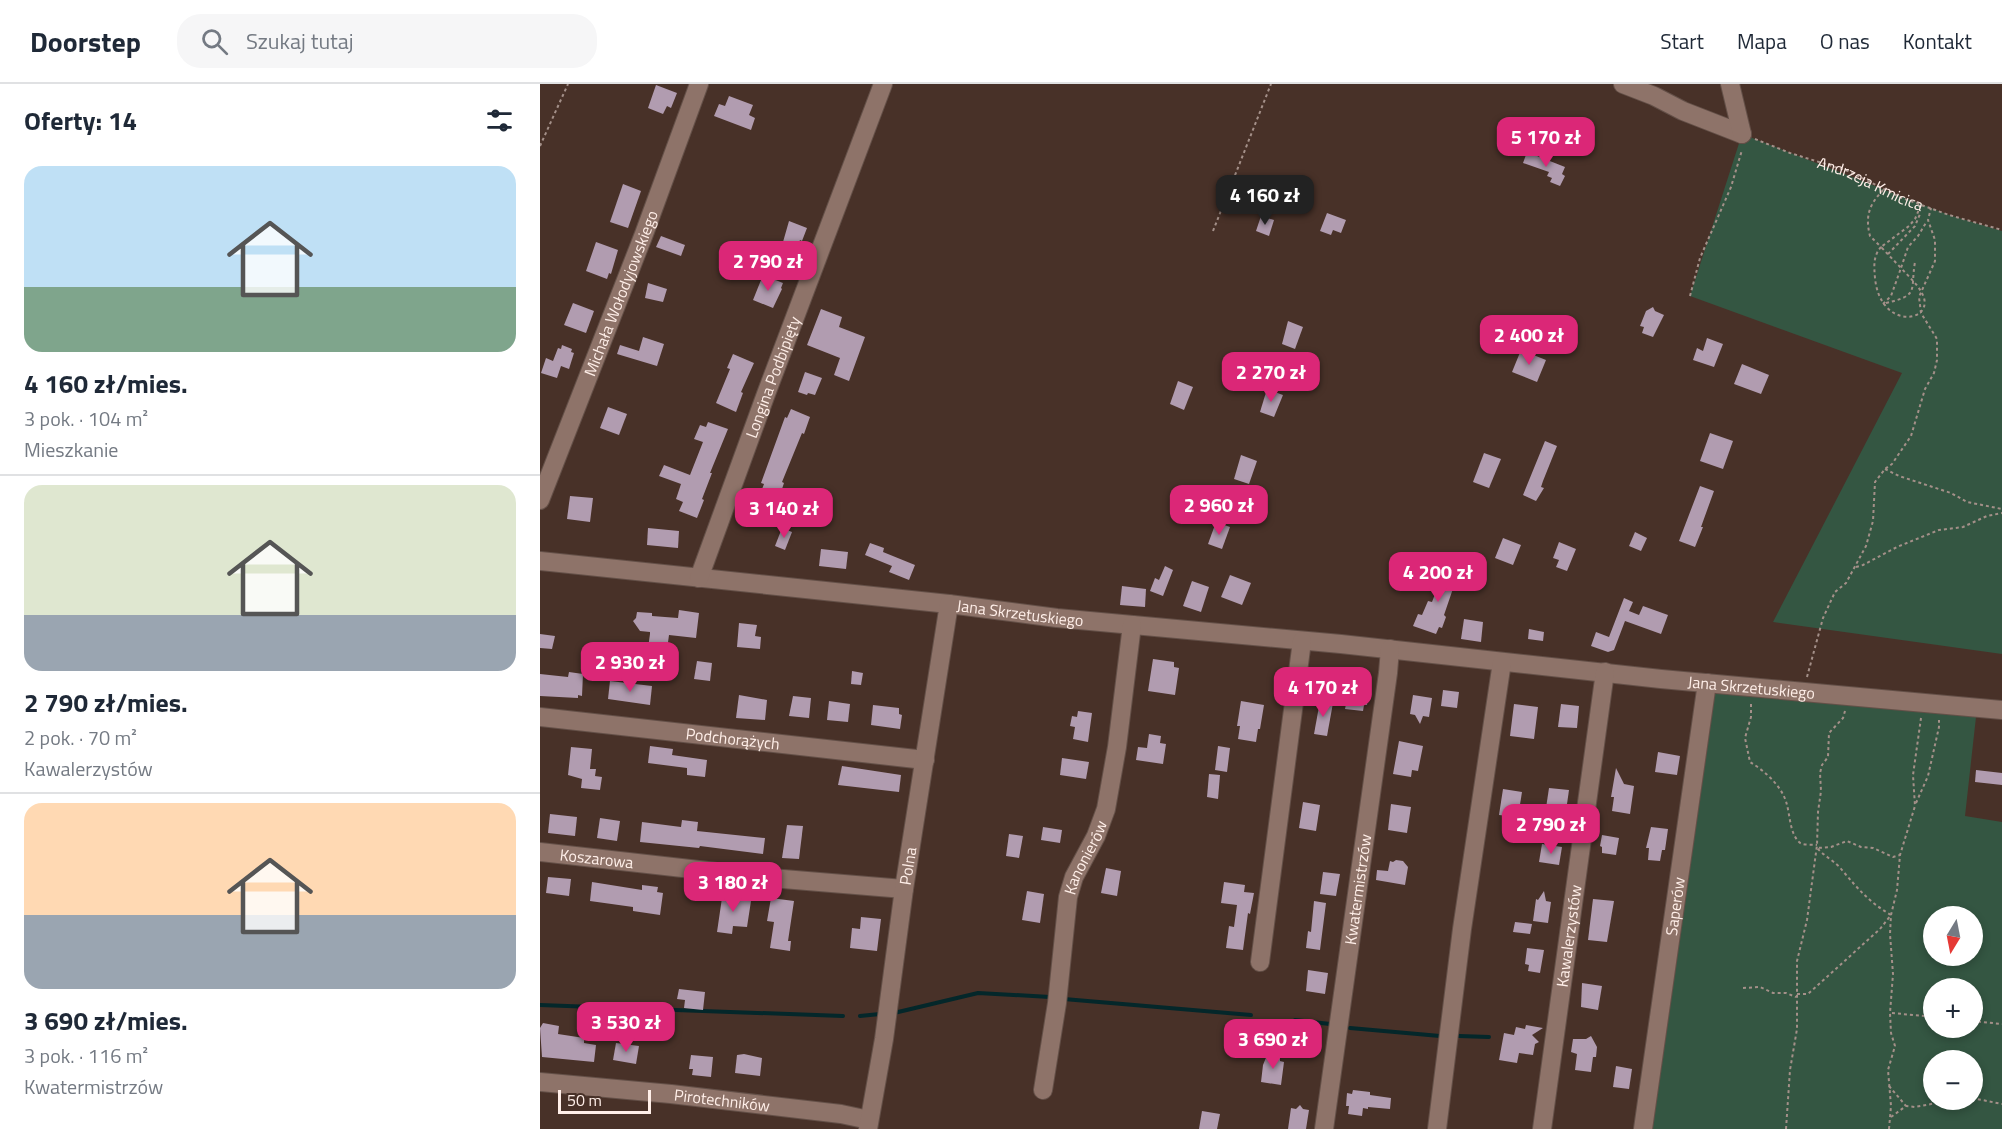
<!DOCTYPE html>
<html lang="pl">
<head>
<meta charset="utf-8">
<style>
  body { margin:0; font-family:"Titillium Web",sans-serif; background:#f6f6f7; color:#1f2937; height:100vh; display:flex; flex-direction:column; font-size:22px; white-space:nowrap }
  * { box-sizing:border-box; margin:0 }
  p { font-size:20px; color:#747a83 }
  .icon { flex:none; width:33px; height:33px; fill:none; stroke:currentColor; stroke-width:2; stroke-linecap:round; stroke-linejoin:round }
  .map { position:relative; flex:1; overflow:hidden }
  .panel { display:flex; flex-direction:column; background:#fff; width:540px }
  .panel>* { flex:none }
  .needle { width:39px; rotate:190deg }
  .controls { position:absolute; left:1383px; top:822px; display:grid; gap:12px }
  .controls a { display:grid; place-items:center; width:60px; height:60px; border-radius:50%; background:#fff; box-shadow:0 3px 9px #0003; font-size:30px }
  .scale { position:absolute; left:18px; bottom:15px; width:93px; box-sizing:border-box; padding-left:6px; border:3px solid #ffefe9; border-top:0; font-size:16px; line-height:21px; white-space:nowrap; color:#ffefe9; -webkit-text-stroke:4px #483128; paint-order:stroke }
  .price { position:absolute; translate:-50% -51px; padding:0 14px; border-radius:12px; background:#db2777; color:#fff; font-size:20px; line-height:39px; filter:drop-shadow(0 2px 3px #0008) }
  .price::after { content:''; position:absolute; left:50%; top:36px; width:18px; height:14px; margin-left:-9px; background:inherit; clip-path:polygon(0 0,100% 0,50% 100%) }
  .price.active { background:#222; color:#fff }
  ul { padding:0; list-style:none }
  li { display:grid; align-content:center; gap:12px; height:318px; padding:0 24px }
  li+li { border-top:2px solid #e0e1e3 }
  li span { display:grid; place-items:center; height:186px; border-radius:18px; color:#555 }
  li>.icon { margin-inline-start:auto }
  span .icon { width:108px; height:108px; fill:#fffc; stroke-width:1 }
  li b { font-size:26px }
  h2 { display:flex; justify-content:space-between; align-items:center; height:72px; padding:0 24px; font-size:26px }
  header { display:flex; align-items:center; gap:36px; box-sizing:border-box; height:84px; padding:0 30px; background:#fff; border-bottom:2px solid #e0e1e3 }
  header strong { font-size:28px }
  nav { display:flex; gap:33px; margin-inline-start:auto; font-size:21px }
  .search { width:420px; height:54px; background:#f6f6f7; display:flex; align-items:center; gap:15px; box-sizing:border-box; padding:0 21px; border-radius:24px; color:#747a83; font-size:22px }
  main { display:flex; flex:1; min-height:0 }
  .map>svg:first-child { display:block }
  .green { fill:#345642; fill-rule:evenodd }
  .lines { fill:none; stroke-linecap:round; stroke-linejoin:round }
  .stream { stroke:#04272a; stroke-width:4 }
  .building { fill:#b19cb0 }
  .minor-casing { stroke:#645048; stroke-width:20 }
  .path { stroke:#a49089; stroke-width:2; stroke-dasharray:3 3; stroke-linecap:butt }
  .minor { stroke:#8e7369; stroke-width:18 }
  .labels { text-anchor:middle; stroke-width:6; stroke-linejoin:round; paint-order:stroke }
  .street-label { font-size:16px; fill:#ffefe9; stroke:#483128 }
</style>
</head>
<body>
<header>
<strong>Doorstep</strong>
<div class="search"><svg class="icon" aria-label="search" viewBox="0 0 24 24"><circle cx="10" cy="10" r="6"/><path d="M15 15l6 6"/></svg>Szukaj tutaj</div>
<nav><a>Start</a><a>Mapa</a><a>O nas</a><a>Kontakt</a></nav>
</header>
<main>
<section class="panel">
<h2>Oferty: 14<svg class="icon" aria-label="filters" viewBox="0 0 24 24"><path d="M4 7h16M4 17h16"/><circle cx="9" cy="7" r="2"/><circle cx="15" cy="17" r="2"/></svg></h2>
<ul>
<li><span style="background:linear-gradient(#bfe0f5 65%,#7fa58c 0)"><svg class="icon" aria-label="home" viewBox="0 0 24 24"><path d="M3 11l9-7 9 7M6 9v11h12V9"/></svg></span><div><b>4 160 zł/mies.</b><p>3 pok. · 104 m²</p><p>Mieszkanie</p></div></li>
<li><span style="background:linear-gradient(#dfe7d0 70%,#9aa5b1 0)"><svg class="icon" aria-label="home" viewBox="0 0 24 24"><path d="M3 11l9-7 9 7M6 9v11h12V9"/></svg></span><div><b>2 790 zł/mies.</b><p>2 pok. · 70 m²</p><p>Kawalerzystów</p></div></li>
<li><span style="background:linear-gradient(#ffd9b3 60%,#9aa5b1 0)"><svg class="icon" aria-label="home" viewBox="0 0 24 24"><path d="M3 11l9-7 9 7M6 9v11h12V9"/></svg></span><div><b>3 690 zł/mies.</b><p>3 pok. · 116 m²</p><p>Kwatermistrzów</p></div></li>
</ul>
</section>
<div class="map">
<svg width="1462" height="1045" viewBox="0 0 1462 1045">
  <rect width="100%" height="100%" fill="#483128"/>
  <g class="green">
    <path d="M1202,50L1409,131L1462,147V570L1233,538L1362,289L1150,212Z"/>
    <path d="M1167,599L1437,624L1425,732L1462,738V1045H1103ZM1394,832H1432V872H1394ZM1394,904H1432V944H1394ZM1394,976H1432V1016H1394Z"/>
  </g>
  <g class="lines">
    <g class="stream">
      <path d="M524,915L711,931"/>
      <path d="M0,921L303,932"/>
      <path d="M354,929L438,909L510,913"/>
      <path d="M320,932L340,930"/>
      <path d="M755,936L790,940"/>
      <path d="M810,944L900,952"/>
      <path d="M919,952L949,953"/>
    </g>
  </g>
  <g class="building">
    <path d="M116,1L137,9L131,24L127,22L123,30L108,24Z"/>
    <path d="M189,12L213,21L209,31L215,34L211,46L174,32L179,20L185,22Z"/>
    <path d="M987,68L1025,83L1022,90L1025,92L1020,102L1010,98L1012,94L1007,92L1009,88L983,79Z"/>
    <path d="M83,100L101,107L88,144L70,138Z"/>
    <path d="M787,129L806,136L801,149L793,146L791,151L780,147Z"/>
    <path d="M721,132L734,136L729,152L716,147Z"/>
    <path d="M249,137L267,144L262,157L260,156L257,163L243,158Z"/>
    <path d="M121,152L145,161L141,172L116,163Z"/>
    <path d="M56,158L78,166L71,190L69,189L67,195L46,187Z"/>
    <path d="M223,191L243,199L241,204L242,205L233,224L213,216Z"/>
    <path d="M108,199L127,205L123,218L105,214Z"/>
    <path d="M33,219L54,227L46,249L24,241Z"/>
    <path d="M1113,223L1115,227L1124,231L1113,253L1102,249L1104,243L1100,242L1106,227Z"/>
    <path d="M281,225L302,233L299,243L325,253L309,297L294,291L300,274L267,261Z"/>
    <path d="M748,237L763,243L755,265L742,260Z"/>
    <path d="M103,253L124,260L117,282L77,270L80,261L99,267Z"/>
    <path d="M1167,254L1183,260L1174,283L1153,276L1157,264L1163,267Z"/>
    <path d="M22,261L32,265L31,268L34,269L29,285L21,282L17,294L1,289L6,274L13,277L18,264L21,265Z"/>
    <path d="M981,266L1006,276L997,298L972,288Z"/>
    <path d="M193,270L214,279L201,308L203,309L196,328L176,319L190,285L187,284Z"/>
    <path d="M1202,280L1229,291L1221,310L1194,300Z"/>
    <path d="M265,288L282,294L275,311L268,309L267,311L258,308Z"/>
    <path d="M638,297L653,303L644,326L630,320Z"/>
    <path d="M727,305L743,311L734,333L720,328Z"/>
    <path d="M68,323L87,330L79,351L60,344Z"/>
    <path d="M251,325L270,333L264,350L262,349L242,398L244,399L239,414L236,413L233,419L219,413L224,400L221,399L245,333L247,334Z"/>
    <path d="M168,338L188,345L170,389H172L162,415L164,416L157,434L139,427L143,418L136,415L141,400L119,392L124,381L150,391L163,358L154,355L160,341L166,343Z"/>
    <path d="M1170,349L1193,357L1183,385L1160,377Z"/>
    <path d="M1005,357L1017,362L1003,397L1001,403L1004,404L996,417L983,411Z"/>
    <path d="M944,369L961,375L949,404L933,398Z"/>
    <path d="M701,371L717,377L709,400L694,395Z"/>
    <path d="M1160,402L1174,407L1161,443H1163L1155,463L1139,457Z"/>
    <path d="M30,412L53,414L50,438L27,435Z"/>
    <path d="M676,438L690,443L682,465L668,460Z"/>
    <path d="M108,444L139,447L138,464L107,461Z"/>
    <path d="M242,444L252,448L245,466L235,462Z"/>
    <path d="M1095,448L1107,454L1101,467L1089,462Z"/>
    <path d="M963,454L981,461L973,481L955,474Z"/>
    <path d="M1019,458L1036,465L1027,487L1016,483L1019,476L1013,474Z"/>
    <path d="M330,459L344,464L343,468L375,481L369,496L349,488L352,482L325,471Z"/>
    <path d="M281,465L308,468L306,485L279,482Z"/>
    <path d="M906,481L919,487L904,531L906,533L902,544L899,543L896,550L873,542L878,530L882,531L888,517L892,518Z"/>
    <path d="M625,482L633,486L623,512L610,507L615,494L619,496Z"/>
    <path d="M690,491L711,499L702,521L681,513Z"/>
    <path d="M652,497L669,503L661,528L643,522Z"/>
    <path d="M582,502L606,505L605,523L580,521Z"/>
    <path d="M1084,514L1093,518L1089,527L1099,531L1103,522L1128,531L1121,550L1085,537L1074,566L1068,568L1051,562L1056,548L1069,553Z"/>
    <path d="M139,526L159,529L156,554L129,551L126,573L107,571L110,550V548L100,547L93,537L96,534L97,528L112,529V532L138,534Z"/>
    <path d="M924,535L943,538L941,558L921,555Z"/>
    <path d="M199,539L217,541L215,552L221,553L220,565L197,563Z"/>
    <path d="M989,545L1004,548L1003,557L988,555Z"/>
    <path d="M0,550L15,552L12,565L0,564Z"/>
    <path d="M65,559L77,561L76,570L63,569Z"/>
    <path d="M613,575L634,578V583L639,584L635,611L608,607Z"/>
    <path d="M157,577L172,579L170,597L154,595Z"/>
    <path d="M312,587L323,589L321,601L311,600Z"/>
    <path d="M29,588L43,590L42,612L38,611V614L0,612V590L28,593Z"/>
    <path d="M70,597L112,602L110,621L68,615Z"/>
    <path d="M810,601L829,603L827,621H824L823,627L805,625Z"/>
    <path d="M903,606L919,608L917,624L901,622Z"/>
    <path d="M199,611L227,616L225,636L196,634Z"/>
    <path d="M873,611L892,614L889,633L883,632L880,640L875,631L870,630Z"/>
    <path d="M253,612L271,614L269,634L249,632Z"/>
    <path d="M289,617L310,620L308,638L287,636Z"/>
    <path d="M701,617L724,621L720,645H718L716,658L698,655L700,642H697Z"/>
    <path d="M780,617L793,619L787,652L774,650Z"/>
    <path d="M974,620L998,623L994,655L970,652Z"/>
    <path d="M1021,620L1039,622L1037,644L1018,643Z"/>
    <path d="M333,621L359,624V630L362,631L360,645L331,641Z"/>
    <path d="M538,627L552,629L548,658L533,655L535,643L530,642L532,632L537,633Z"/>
    <path d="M609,650L621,652L620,659L626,660L623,680L596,676L598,663L607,664Z"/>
    <path d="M859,657L883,662L878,687L872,686L871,693L853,690Z"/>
    <path d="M110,662L133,665L132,671L167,676L165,693L147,691V684L108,679Z"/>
    <path d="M678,662L690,664L687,688L675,686Z"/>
    <path d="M31,663L52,665L50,685H56L55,692L62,693L60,706L41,704L42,695L28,691Z"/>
    <path d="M1118,668L1140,672L1137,691L1115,688Z"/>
    <path d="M522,674L549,678L546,695L520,691Z"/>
    <path d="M302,682L361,691L359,708L298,701Z"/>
    <path d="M1076,684L1084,700L1094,702L1090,730L1072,727L1074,713H1071Z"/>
    <path d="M1436,686L1462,689V701L1435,698Z"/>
    <path d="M669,690L680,691L678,715L667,713Z"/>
    <path d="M1009,704L1029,706L1026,727L1006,724Z"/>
    <path d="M963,705L982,708L978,733L959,731Z"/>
    <path d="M763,718L780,721L776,747L759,744Z"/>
    <path d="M851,720L871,723L867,749L848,746Z"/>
    <path d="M10,730L37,733L35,752L8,749Z"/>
    <path d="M60,734L80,737L77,757L57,754Z"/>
    <path d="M142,736L158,738L157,747L225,754L223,770L160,762L159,764L100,758L102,738L141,743Z"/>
    <path d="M247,741L263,742L259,775L242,774Z"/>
    <path d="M503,743L522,746L520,759L501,756Z"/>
    <path d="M1111,743L1128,745L1125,766H1122L1120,777L1108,776L1109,764H1106Z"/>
    <path d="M469,750L483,752L479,774L466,772Z"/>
    <path d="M1062,751L1079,754L1076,771L1062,769V763L1060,762Z"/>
    <path d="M1002,760L1022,763L1019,781L999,778Z"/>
    <path d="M856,776L863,777L868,783L865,801L836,796L837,786L848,787L850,777L853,778Z"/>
    <path d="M566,784L581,787L577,812L561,809Z"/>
    <path d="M783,788L800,790L796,812L780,810Z"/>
    <path d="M8,793L31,795L29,812L6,809Z"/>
    <path d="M52,798L102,806V801L118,803L117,808L123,809L120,831L93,827V823L50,817Z"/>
    <path d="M684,798L705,801L704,808L714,809L710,830L708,829L703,866L686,864L689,842L694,843L697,821L681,819Z"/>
    <path d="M183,807L198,809L197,815L211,817L207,843L193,842L192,850L177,848Z"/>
    <path d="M487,807L504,810L500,839L482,836Z"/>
    <path d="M1004,807L1006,817L1011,818L1008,839L993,837L996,815L998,816Z"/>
    <path d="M231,814L254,817L248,857H251L250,867L230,864L234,838L227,837Z"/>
    <path d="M1053,815L1074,817L1067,858L1048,856Z"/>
    <path d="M774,817L786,819L780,866L766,864L768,847L771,848Z"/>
    <path d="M321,833L341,835L337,867L310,864L312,844L320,845Z"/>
    <path d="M975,838L992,840L990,850L973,848Z"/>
    <path d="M987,864L1004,866L1000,889L988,887L989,881L985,880Z"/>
    <path d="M768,886L788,889L785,910L766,907Z"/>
    <path d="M1042,899L1062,902L1058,926L1041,923Z"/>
    <path d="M139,905L165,908L163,926L144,924L145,916L137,915Z"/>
    <path d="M3,939L19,942L18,950L44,954V959L56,961L54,978L2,973L0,944Z"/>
    <path d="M986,941L1003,944L992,951L999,958L995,960L993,971L979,969L977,979L959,976L964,949L974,951L976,943L985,945Z"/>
    <path d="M1051,952L1057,963L1056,973H1053L1051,988L1035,986L1037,970L1031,968L1033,955H1046Z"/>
    <path d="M76,959L99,962L96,980L73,976Z"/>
    <path d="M204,970L222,974L220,992L195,989L197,971Z"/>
    <path d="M151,971L173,973L171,993L152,991L153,985H149Z"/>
    <path d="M727,971L740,972V977L744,978L741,1001L721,998L723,981Z"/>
    <path d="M1076,982L1092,985L1089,1005L1073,1003Z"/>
    <path d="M813,1006L830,1008V1011L851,1014L850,1025L828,1023V1025L823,1024L822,1032L808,1030L809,1022H806L807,1009L812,1010Z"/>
    <path d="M760,1021L763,1025L769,1026L766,1045H748L751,1024L756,1025Z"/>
    <path d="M662,1027L680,1030L677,1045H659Z"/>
  </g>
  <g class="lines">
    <defs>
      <g id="minor">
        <path d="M1083,0L1114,12L1143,27L1202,50"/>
        <path d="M1190,0L1202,50"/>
        <path id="s2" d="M0,416L104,150L159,0"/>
        <path id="s3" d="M0,477L409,520L517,534L801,560L1121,595L1462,626"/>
        <path id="s4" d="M159,494L226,310L343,0"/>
        <path id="s5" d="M0,633L385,676"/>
        <path id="s6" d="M0,768L231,794L364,805"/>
        <path d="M720,878L762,557"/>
        <path id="s7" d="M0,998L131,1010L301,1030L329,1036"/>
        <path id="s8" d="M503,1006L517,919L528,813L534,793L556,752L566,725L577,663L592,541"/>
        <path id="s9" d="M328,1045L344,955L364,805L409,520"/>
        <path id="s10" d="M784,1045L848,589L850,565"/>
        <path d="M897,1045L922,845L962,578"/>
        <path id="s11" d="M1002,1045L1065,588"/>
        <path id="s12" d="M1103,1045L1167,599"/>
      </g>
    </defs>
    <use href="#minor" class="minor-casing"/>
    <g class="path">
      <path id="s1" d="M1215,55L1250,69L1308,87L1362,114L1409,131L1462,146"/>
      <path d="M0,62L28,0"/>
      <path d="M1343,106C1329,121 1325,132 1330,152L1341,163C1333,172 1334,182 1335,194C1340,245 1391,239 1384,214C1380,202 1369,193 1361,184L1368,163L1378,152L1387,137"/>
      <path d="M673,147L731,0"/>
      <path d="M1348,170L1375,142L1380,130"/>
      <path d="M1150,212L1160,174L1191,103L1202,66"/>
      <path d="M1346,219C1380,211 1370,207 1375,178"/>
      <path d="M1343,220L1351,212L1361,184L1341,163L1369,142L1375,135L1381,121"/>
      <path d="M1345,385L1359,392L1411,409L1427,418L1462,425"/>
      <path d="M1316,483L1323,481L1357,463L1399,446L1423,443L1447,432L1462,429"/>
      <path d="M1267,593L1283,534L1295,508L1306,499L1326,462L1333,437L1335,398L1345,385L1352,380L1371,352L1385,305L1394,289L1397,276V255L1381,229L1379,213L1395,177V156L1388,136L1391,124"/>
      <path d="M1211,620V633L1205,654L1210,678C1225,687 1243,703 1247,721C1250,732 1250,749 1259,758C1263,762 1271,760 1277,761"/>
      <path d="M1376,719L1388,692L1399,643V636"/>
      <path d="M1203,904L1220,903L1233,909H1246L1256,913"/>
      <path d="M1257,910H1268L1340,845L1351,831C1329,818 1318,805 1302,786C1296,778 1284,772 1277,764L1291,763L1307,757L1321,763L1333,764L1353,773L1360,771"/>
      <path d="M1352,929L1394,933"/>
      <path d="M1432,937L1462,940"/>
      <path d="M1349,1002L1366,1022"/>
      <path d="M1432,1014L1462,1020"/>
      <path d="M1351,1033L1366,1022L1375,1023L1413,1016"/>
      <path d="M1246,1045L1250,986L1257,945V877L1267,836L1277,761L1278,728L1281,707L1280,689L1282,681L1288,673L1289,649L1303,634L1305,627"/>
      <path d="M1349,1045L1351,1022L1348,986L1355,962L1351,949L1350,929L1353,890L1350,850L1351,831L1357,806L1360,771L1375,722L1373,691L1381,634"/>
    </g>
    <use href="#minor" class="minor"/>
  </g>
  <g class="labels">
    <g class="street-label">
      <text dy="6" stroke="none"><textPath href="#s1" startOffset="124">Andrzeja Kmicica</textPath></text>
      <text dy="6" stroke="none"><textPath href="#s2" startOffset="222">Michała Wołodyjowskiego</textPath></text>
      <text dy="6" stroke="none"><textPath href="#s4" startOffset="214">Longina Podbipięty</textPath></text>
      <text dy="6" stroke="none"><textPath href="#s3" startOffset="483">Jana Skrzetuskiego</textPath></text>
      <text dy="6" stroke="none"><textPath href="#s3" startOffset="1218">Jana Skrzetuskiego</textPath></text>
      <text dy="6" stroke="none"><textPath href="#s5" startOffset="194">Podchorążych</textPath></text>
      <text dy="6" stroke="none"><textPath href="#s8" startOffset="238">Kanonierów</textPath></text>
      <text dy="6" stroke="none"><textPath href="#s6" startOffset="57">Koszarowa</textPath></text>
      <text dy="6" stroke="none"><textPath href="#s9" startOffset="266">Polna</textPath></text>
      <text dy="6" stroke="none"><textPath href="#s10" startOffset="242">Kwatermistrzów</textPath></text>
      <text dy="6" stroke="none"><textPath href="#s12" startOffset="225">Saperów</textPath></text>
      <text dy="6" stroke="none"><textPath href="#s11" startOffset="195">Kawalerzystów</textPath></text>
      <text dy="6" stroke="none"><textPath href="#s7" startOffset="183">Pirotechników</textPath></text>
    </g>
  </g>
</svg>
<div class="controls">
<a><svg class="needle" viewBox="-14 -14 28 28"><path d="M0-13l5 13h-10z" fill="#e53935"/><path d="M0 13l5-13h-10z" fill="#747a83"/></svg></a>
<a>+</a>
<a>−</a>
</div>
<div class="scale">50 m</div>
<b class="price" style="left:1006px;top:84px">5 170 zł</b>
<b class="price active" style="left:725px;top:142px">4 160 zł</b>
<b class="price" style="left:228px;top:208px">2 790 zł</b>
<b class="price" style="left:989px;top:282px">2 400 zł</b>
<b class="price" style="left:731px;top:319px">2 270 zł</b>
<b class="price" style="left:679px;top:452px">2 960 zł</b>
<b class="price" style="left:244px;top:455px">3 140 zł</b>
<b class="price" style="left:898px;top:519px">4 200 zł</b>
<b class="price" style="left:90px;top:609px">2 930 zł</b>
<b class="price" style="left:783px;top:634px">4 170 zł</b>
<b class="price" style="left:1011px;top:771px">2 790 zł</b>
<b class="price" style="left:193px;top:829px">3 180 zł</b>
<b class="price" style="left:86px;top:969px">3 530 zł</b>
<b class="price" style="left:733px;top:986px">3 690 zł</b>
</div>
</main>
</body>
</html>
